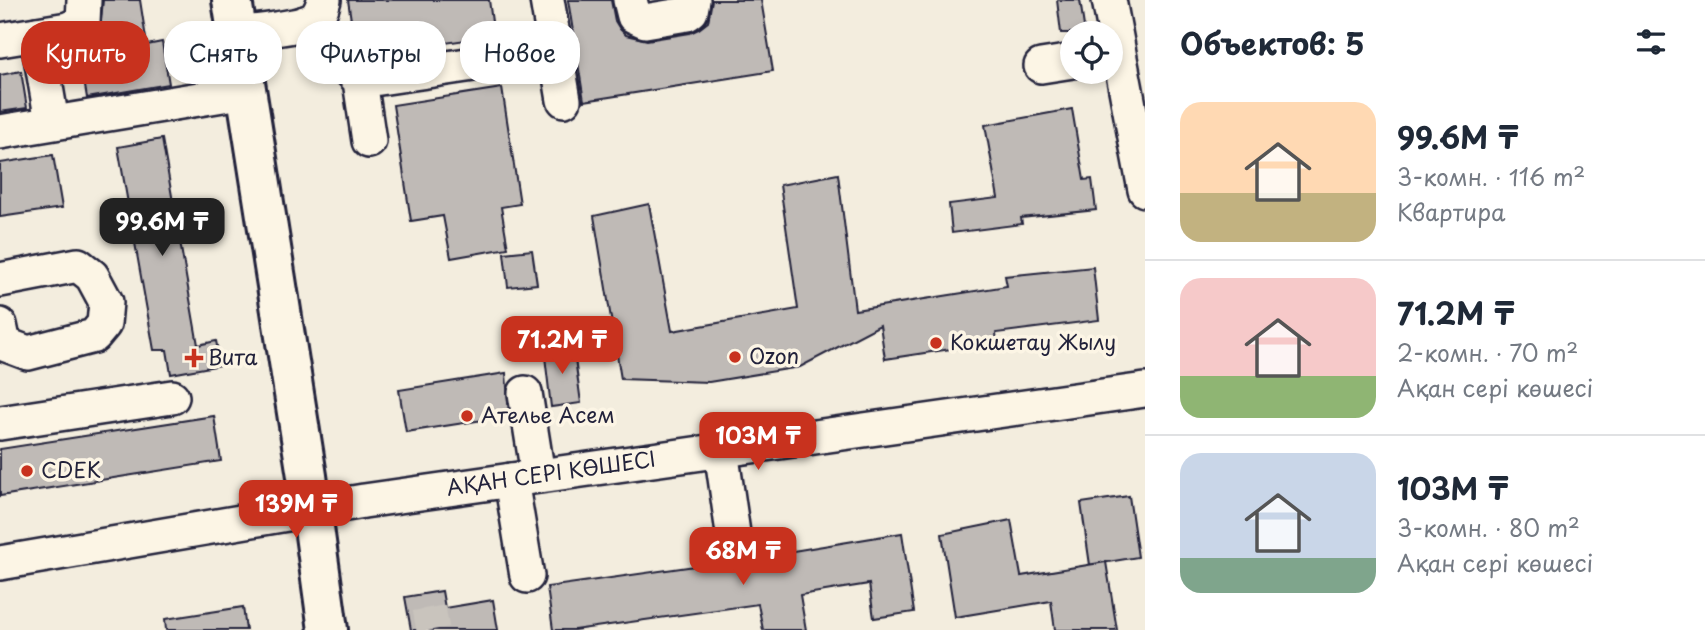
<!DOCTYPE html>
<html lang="ru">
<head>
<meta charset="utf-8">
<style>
  body { margin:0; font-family:"Playpen Sans",sans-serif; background:#f2f2f3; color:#1f2937; height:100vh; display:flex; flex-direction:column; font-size:26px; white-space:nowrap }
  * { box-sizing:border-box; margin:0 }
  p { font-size:23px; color:#747a83 }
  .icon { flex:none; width:38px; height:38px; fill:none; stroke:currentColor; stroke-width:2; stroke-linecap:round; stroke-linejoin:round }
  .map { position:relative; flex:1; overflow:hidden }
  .panel { display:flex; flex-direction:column; background:#fff; width:560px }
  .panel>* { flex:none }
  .banner { position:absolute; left:21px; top:21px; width:665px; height:63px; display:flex; gap:14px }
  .tools { position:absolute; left:1060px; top:21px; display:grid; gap:14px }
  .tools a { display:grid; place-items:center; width:63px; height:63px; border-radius:50%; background:#fff; box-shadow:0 4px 10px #0003; font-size:35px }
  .price { position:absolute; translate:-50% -60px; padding:0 16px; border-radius:14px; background:#c8321e; color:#fff; font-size:23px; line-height:46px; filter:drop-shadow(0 2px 4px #0008) }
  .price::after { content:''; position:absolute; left:50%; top:42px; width:21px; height:16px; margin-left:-10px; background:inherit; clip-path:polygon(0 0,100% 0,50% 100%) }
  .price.selected { background:#222; color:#fff }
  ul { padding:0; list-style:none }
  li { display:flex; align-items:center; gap:21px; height:175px; padding:0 35px }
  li+li { border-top:2px solid #e0e1e3 }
  li span { display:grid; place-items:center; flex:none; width:196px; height:140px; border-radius:21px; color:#555 }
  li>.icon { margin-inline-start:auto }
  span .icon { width:84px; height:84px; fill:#fffc; stroke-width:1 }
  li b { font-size:30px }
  h2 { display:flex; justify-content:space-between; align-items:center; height:84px; padding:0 35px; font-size:30px }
  .pill { padding:0 24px; border-radius:28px; background:#fff; box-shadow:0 4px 10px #0003; font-size:24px; line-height:63px }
  .pill.selected { background:#c8321e; color:#fff }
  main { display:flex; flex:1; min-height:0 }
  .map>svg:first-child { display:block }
  .building { fill:#bfbab6; stroke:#22223b; stroke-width:2 }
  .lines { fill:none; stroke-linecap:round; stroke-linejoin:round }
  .minor-tunnel { stroke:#c9c4bd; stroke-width:33; stroke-dasharray:33 17; stroke-linecap:butt }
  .minor-casing { stroke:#22223b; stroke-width:38 }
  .highway-casing { stroke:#22223b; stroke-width:44 }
  .minor { stroke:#fcf5e5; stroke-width:33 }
  .highway { stroke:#fcf5e5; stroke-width:38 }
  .poi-dot { fill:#c8321e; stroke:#fcf5e5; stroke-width:2.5 }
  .labels { text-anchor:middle; stroke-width:7; stroke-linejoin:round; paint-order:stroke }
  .poi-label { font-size:21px; fill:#22223b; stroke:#fcf5e5; text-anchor:start }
  .street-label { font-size:21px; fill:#22223b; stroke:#fcf5e5 }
</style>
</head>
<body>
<main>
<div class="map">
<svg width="1145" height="630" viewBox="0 0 1145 630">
  <rect width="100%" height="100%" fill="#f3edde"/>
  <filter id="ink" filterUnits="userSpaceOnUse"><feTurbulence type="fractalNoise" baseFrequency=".0143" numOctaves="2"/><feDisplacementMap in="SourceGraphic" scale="14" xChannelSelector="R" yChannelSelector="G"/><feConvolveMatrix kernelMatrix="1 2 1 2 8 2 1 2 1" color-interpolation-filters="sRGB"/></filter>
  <g filter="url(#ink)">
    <g class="building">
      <path d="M103,0H140L147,45L162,42L169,84L87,98L80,56L103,52L100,30Z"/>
      <path d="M348,0H489L494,36L362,55L355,47Z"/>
      <path d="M568,0H611L615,21L620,29L626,35L647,40L690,33L699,29L708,22L712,0H761L773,71L584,101Z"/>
      <path d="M1057,0H1080L1085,33H1061Z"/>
      <path d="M21,71L27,108L0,112V75Z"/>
      <path d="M502,88L520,204L501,207L508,248L451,258L443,216L411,221L393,105Z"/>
      <path d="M1072,109L1084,180L1092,179L1096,210L1021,218L1022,224L952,233L949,204L998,198L985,125Z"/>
      <path d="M162,139L198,345L216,341L221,365L171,374L167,350H154L118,147Z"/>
      <path d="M53,155L62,208L0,217V163Z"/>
      <path d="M838,174L855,310L1007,286L1005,276L1093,267L1099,320L996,333L997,342L885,359L880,325L800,367L709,382L621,379L594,216L649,204L672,331L798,309L780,185Z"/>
      <path d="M532,250L537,284L508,287L504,253Z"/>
      <path d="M573,344L581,403L551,407L544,348Z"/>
      <path d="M506,373L509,416L406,432L399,390Z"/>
      <path d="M214,416L221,461L0,496V449Z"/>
      <path d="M1129,496L1138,557L1090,565L1081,503Z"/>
      <path d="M1011,520L1021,576L1106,562L1117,630H1055L1051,601L955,617L942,534Z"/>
      <path d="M902,533L914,612L874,618L869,584L800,595L806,630H763L758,604L574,630H553L547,587L751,558Z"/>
      <path d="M442,591L445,608L493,600L498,630H411L405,597Z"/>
      <path d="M243,607L246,630H166L165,619Z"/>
    </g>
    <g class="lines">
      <path class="minor-tunnel" d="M429,608L433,630"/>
      <defs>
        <g id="minor">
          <path d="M547,0L564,100"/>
          <path d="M630,0L634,16L645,21L687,14L691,11L693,0"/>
          <path d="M1109,0L1145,190"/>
          <path d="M305,23L360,81L369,141"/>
          <path d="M238,34C255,31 301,28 314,19C320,14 322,8 324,0"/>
          <path d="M0,40L37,34"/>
          <path d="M1041,66L1073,61"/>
          <path d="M360,81L487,62"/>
          <path d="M52,122L37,34L68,29L83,22L84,0"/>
          <path d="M0,132L247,91"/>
          <path d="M0,280L78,265L92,276L106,302L104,324L94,336L28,353L4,344L0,325"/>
          <path d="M525,393L538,475"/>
          <path d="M0,423L172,397"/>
          <path d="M721,450L734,540"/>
          <path d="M511,480L527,576"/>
          <path d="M0,563L364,501L1145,390"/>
        </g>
        <path id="highway" d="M232,0L307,476L328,630"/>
      </defs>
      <use href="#minor" class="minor-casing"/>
      <use href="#highway" class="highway-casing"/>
      <use href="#minor" class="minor"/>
      <use href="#highway" class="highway"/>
    </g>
  </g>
  <g class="poi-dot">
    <circle cx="936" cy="343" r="7"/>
    <circle cx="735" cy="357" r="7"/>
    <path d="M190.5 347.5h7v7h7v7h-7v7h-7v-7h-7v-7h7z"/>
    <circle cx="467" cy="416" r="7"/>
    <circle cx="27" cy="471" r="7"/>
  </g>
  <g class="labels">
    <g class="poi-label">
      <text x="950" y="350">Кокшетау Жылу</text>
      <text x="749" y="364">Ozon</text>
      <text x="208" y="365">Вита</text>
      <text x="481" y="423">Ателье Асем</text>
      <text x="41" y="478">CDEK</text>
    </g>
    <g class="street-label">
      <text transform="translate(551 474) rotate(-8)" y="7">АҚАН СЕРІ КӨШЕСІ</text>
    </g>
  </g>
</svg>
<div class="tools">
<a><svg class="icon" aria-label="locate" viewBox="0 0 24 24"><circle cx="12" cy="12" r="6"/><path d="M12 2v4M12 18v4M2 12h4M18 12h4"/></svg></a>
</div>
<b class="price selected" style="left:162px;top:258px">99.6M ₸</b>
<b class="price" style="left:562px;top:376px">71.2M ₸</b>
<b class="price" style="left:758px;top:472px">103M ₸</b>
<b class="price" style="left:296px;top:540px">139M ₸</b>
<b class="price" style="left:743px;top:587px">68M ₸</b>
<div class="banner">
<a class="pill selected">Купить</a>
<a class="pill">Снять</a>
<a class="pill">Фильтры</a>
<a class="pill">Новое</a>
</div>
</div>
<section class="panel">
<h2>Объектов: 5<svg class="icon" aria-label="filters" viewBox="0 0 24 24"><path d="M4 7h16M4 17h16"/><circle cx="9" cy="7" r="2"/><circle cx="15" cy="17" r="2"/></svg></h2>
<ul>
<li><span style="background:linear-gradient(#ffd9b3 65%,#c2b280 0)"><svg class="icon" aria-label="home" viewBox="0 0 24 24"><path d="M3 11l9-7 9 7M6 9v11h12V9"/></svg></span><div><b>99.6M ₸</b><p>3-комн. · 116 m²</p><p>Квартира</p></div></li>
<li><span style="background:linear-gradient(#f6c9c9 70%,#8fb573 0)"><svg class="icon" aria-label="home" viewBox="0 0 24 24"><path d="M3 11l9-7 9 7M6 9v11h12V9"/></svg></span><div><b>71.2M ₸</b><p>2-комн. · 70 m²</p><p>Ақан сері көшесі</p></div></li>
<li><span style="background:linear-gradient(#c9d6e8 75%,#7fa58c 0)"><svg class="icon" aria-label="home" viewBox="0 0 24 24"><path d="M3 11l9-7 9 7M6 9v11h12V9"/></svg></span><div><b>103M ₸</b><p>3-комн. · 80 m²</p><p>Ақан сері көшесі</p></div></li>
</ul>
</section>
</main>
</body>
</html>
